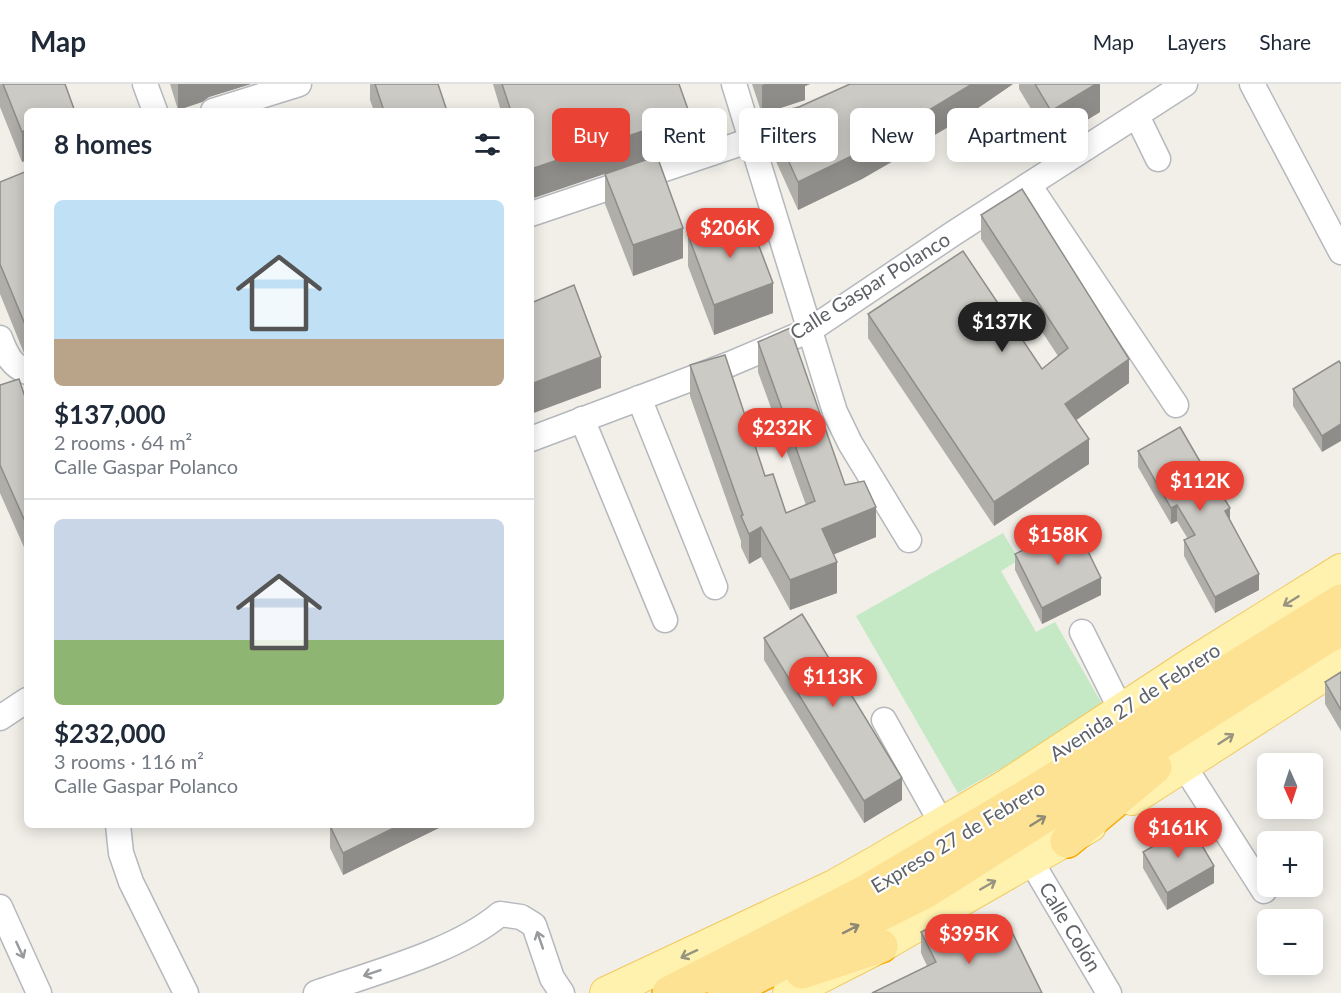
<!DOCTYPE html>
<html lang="en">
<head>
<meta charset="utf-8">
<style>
  body { margin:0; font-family:Lato,sans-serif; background:#f6f6f7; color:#1f2937; height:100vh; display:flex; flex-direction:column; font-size:22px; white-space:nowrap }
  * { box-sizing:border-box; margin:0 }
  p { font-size:20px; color:#747a83 }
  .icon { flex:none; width:33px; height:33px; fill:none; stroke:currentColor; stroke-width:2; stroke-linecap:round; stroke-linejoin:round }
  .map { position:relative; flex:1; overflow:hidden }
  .side { position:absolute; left:24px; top:24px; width:510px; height:720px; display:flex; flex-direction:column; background:#fff; border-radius:9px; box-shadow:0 3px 15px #0003 }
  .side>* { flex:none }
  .guide { position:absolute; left:552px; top:24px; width:570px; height:54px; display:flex; gap:12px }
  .needle { width:39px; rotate:177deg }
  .buttons { position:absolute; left:1257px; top:669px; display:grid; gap:12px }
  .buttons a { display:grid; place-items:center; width:66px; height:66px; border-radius:9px; background:#fff; box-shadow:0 3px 15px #0003; font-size:30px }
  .price { position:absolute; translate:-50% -51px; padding:0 14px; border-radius:21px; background:#ea4335; color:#fff; font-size:20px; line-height:39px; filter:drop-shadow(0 2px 3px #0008) }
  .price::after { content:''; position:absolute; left:50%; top:36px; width:18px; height:14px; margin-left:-9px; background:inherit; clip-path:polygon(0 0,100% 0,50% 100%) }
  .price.current { background:#222; color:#fff }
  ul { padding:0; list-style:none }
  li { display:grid; align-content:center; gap:12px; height:318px; padding:0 30px }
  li+li { border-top:2px solid #e0e1e3 }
  li span { display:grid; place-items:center; height:186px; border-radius:9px; color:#555 }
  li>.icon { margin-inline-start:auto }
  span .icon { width:108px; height:108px; fill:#fffc; stroke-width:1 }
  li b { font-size:26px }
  h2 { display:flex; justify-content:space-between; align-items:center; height:72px; padding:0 30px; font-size:26px }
  .pill { padding:0 21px; border-radius:9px; background:#fff; box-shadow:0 3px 15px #0003; font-size:21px; line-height:54px }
  .pill.current { background:#ea4335; color:#fff }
  header { display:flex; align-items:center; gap:36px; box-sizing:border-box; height:84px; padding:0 30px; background:#fff; border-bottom:2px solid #e0e1e3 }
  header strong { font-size:28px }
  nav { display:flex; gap:33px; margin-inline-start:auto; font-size:21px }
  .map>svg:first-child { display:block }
  .green { fill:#c5e8c5 }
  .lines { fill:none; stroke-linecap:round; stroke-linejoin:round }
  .minor-casing { stroke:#b5b8bc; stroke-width:27 }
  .major-casing { stroke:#f2c960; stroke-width:34 }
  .highway-casing { stroke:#f9ab00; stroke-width:36 }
  .minor { stroke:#fff; stroke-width:24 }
  .major { stroke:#fff2af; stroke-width:32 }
  .highway { stroke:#fde293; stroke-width:33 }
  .wall { fill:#afaea9 }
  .shaded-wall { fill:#8f8d8a }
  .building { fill:#cccac5; stroke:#8f8d8a; stroke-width:1.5 }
  .oneway { stroke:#979581 }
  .oneway2 { stroke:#8e8975 }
  .oneway3 { stroke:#979a9d }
  .labels { text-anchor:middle; stroke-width:4.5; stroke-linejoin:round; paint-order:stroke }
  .street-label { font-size:20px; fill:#5f6368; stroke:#fff }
</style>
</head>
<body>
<header>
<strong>Map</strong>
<nav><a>Map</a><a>Layers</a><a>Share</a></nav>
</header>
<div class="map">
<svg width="1341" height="909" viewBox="0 0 1341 909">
  <rect width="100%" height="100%" fill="#f1efe8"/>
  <path class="green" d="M1003,449L1019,476L1001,487L1036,548L1055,538L1105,625L958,709L856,532Z"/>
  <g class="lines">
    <defs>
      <g id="minor">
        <path d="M145,0L155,27"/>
        <path d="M734,0L835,328L850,359L909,456"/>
        <path d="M1252,0L1341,168"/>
        <path d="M213,27L299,0"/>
        <path d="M1137,32L1158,75"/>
        <path d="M1029,101L1176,321"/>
        <path d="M531,130L751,56L798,36"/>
        <path d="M0,254C6,270 11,281 27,288"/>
        <path d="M639,314L715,503"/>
        <path d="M582,335L665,536"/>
        <path d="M531,355L730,280L810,246L954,149L1185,0"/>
        <path d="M1082,548L1121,626"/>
        <path d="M0,634L27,616"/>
        <path d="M884,636L942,740"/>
        <path d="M1184,682L1264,807"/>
        <path d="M118,741L121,769L131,798L186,909"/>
        <path d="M1031,777L1109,909"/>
        <path d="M0,823L39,909"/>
        <path d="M316,909C372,889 455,868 500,830L521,833L534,841L552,894L562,909"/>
      </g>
      <g id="major">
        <path d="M1132,715L1341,580"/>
        <path d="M606,909L834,802L878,777L1004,703L1194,578L1341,486"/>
        <path d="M789,909L881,862L1090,742"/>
      </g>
      <g id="highway">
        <path d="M1067,757L1155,683"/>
        <path d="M802,888L881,862"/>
        <path d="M669,909L865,808L1035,707L1341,517"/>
        <path d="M724,909L925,808L1341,544"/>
      </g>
    </defs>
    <use href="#minor" class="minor-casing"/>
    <use href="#major" class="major-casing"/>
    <use href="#highway" class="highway-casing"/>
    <use href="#minor" class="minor"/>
    <use href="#major" class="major"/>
    <use href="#highway" class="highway"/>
  </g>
  <g class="wall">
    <path d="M0,0H65L74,27H27V76L22,78L0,23Z"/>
    <path d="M170,0H251L209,13L202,18L178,26Z"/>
    <path d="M370,0H438L447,27H374L370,16Z"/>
    <path d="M493,0H679L690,61L657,72L683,174L633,192L605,120V90L501,27Z"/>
    <path d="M752,0H810L805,2V16L762,30Z"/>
    <path d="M850,0H1013L962,35L907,67V69L862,95L798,126L770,64V36Z"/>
    <path d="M1019,0H1100V28L1051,58L1019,5Z"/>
    <path d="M27,87L24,269L0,210V98Z"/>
    <path d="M981,131L1129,299L1076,336L1089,380L994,442L868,254V230L1042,285L1058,272L981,155Z"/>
    <path d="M688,151L773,229L714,251L688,182Z"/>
    <path d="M758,258L876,453L833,471L837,509L790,526L761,473L749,480L741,463V457L690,312V281L765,392L786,429L806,421L758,288Z"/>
    <path d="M1339,277L1322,368L1293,322V305Z"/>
    <path d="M0,301L27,319V470L0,409Z"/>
    <path d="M1138,367L1230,436L1259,506L1215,529L1184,472V456L1188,455L1177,437L1171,440L1138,383Z"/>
    <path d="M1015,470L1101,511L1042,540L1015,486Z"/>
    <path d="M764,554L902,716L864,739L764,576Z"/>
    <path d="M1341,588V647L1325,620V598Z"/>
    <path d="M332,741H445L343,791L330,764V742Z"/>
    <path d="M1143,768L1214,799L1167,826L1143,784Z"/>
    <path d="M921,848L967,862L927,882L921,869Z"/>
  </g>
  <g class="shaded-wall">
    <path d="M178,0H251L209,13L202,18L178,26Z"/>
    <path d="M766,0H810L805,2V16L762,30V1Z"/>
    <path d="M972,0H1013L962,35L907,67V69L862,95L798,126V98L906,40Z"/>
    <path d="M1096,0H1100V28L1051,58V27Z"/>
    <path d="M690,31V61L531,115V85Z"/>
    <path d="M27,45V76L22,78V48Z"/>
    <path d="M683,144V174L633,192V161Z"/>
    <path d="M773,199V229L714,251V221Z"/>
    <path d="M27,237V268L24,269V238Z"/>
    <path d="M601,273V304L531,330V300Z"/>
    <path d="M1129,275V299L1065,344V320Z"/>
    <path d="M1341,340V357L1322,368V352Z"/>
    <path d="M1089,355V380L994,442V418Z"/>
    <path d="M1177,421V437L1171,440V424Z"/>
    <path d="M876,423V453L822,475V445Z"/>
    <path d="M1230,424V440L1225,427Z"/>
    <path d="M761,443V473L749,480V450Z"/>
    <path d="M837,478V509L790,526V496Z"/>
    <path d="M1259,490V506L1215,529V513Z"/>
    <path d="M1101,494V511L1042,540V524Z"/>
    <path d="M533,677V698L531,699V678Z"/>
    <path d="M902,694V716L864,739V717Z"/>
    <path d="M400,741H445L343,791V769Z"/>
    <path d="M1214,782V799L1167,826V809Z"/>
  </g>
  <g class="building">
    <path d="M3,0H65L74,25L70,27H27V45L22,48Z"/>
    <path d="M375,0H438L447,27H384Z"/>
    <path d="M502,0H679L690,31L531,85V27H501L510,24Z"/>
    <path d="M850,0H972L906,40L907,42L862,67L798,98L770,36Z"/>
    <path d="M1035,0H1096L1051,27Z"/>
    <path d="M657,72L683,144L633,161L605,90Z"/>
    <path d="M27,87V237L24,238L0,180V98Z"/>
    <path d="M1022,105L1129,275L1065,320L1089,355L994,418L868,230L963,167L1042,285L1068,264L981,131Z"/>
    <path d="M746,128L773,199L714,221L688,151Z"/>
    <path d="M574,201L601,273L531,300V219Z"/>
    <path d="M790,244L845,401L864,397L876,423L822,445L837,478L790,496L761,443L749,450L741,432L743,431L690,281L725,271L765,392L773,390L786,429L815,417L758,258Z"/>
    <path d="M1339,277L1341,280V340L1322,352L1293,305Z"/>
    <path d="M19,295L27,319V442L0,381V301Z"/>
    <path d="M1180,343L1217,407L1219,406L1230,424L1225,427L1259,490L1215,513L1184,456L1195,451L1177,421L1171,424L1138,367Z"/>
    <path d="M1075,441L1101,494L1042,524L1015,470Z"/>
    <path d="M802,530L902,694L864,717L764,554Z"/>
    <path d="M1341,588V626L1325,598Z"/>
    <path d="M332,741H400L343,769L330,742Z"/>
    <path d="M1190,741L1214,782L1167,809L1143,768Z"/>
    <path d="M952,832L967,862L1009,842L1042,909H872L936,878L921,848Z"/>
  </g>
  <defs><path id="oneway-shaft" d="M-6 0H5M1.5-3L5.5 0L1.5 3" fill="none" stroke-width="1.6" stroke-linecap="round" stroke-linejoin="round" transform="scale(1.5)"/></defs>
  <g class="oneway">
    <use href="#oneway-shaft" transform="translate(1291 517) rotate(148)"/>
    <use href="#oneway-shaft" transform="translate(1226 655) rotate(-33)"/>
    <use href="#oneway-shaft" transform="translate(988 801) rotate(-30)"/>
    <use href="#oneway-shaft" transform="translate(689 870) rotate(155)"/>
  </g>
  <g class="oneway2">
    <use href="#oneway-shaft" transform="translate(1038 737) rotate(-32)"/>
    <use href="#oneway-shaft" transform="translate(851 845) rotate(-27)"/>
  </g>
  <g class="oneway3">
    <use href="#oneway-shaft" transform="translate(540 856) rotate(-109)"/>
    <use href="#oneway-shaft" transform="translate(20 866) rotate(65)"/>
    <use href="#oneway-shaft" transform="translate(372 889) rotate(161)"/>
  </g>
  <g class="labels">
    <g class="street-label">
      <text transform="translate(870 202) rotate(-32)" y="7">Calle Gaspar Polanco</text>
      <text transform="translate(1135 618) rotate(-33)" y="7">Avenida 27 de Febrero</text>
      <text transform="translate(958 753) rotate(-31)" y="7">Expreso 27 de Febrero</text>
      <text transform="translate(1070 843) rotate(59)" y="7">Calle Colón</text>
    </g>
  </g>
</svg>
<div class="buttons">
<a><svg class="needle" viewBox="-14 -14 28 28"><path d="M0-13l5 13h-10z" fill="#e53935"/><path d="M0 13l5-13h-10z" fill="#747a83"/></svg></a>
<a>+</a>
<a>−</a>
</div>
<b class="price" style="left:730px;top:175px">$206K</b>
<b class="price current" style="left:1002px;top:269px">$137K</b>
<b class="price" style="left:782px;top:375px">$232K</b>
<b class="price" style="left:1200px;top:428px">$112K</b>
<b class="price" style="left:1058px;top:482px">$158K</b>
<b class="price" style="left:833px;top:624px">$113K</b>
<b class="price" style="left:1178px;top:775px">$161K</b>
<b class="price" style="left:969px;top:881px">$395K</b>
<div class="guide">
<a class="pill current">Buy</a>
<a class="pill">Rent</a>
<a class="pill">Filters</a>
<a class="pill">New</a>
<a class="pill">Apartment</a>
</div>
<section class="side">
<h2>8 homes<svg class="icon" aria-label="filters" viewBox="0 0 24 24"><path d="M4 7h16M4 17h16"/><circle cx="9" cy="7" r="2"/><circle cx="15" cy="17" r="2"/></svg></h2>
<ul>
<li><span style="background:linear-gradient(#bfe0f5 75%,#b9a48a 0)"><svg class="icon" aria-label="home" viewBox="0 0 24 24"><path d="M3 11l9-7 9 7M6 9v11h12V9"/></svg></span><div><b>$137,000</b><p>2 rooms · 64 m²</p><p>Calle Gaspar Polanco</p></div></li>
<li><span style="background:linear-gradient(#c9d6e8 65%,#8fb573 0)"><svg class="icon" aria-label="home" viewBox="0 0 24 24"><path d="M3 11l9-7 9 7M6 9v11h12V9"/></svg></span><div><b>$232,000</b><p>3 rooms · 116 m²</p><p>Calle Gaspar Polanco</p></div></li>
</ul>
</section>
</div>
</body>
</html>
